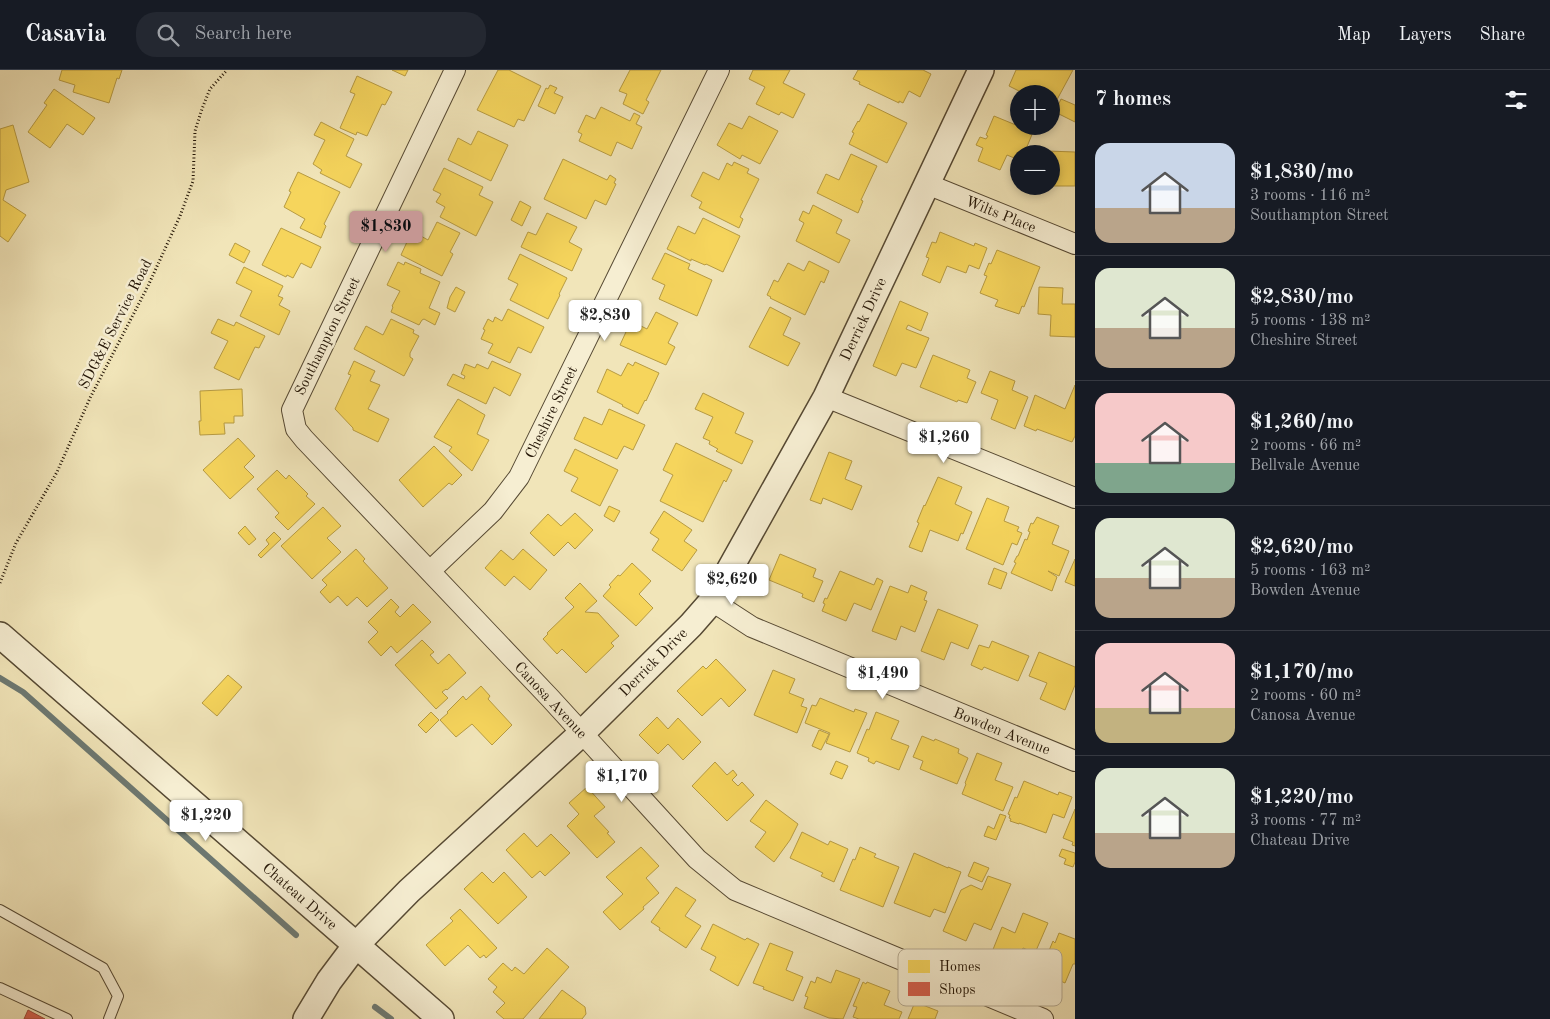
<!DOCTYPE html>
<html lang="en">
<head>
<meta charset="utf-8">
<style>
  body { margin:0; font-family:"Old Standard TT",serif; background:#242831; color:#f1f3f6; height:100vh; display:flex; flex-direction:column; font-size:19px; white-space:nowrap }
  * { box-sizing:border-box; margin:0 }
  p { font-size:16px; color:#9ea1a6 }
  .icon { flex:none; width:28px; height:28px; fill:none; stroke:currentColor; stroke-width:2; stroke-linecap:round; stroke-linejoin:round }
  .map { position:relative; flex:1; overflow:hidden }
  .side { display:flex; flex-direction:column; background:#171b24; width:475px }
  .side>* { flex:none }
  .tools { position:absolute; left:1010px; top:15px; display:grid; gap:10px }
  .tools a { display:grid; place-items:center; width:50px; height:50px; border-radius:50%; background:#171b24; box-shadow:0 2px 8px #0003; font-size:25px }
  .price { position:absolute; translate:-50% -42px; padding:0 11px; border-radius:5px; background:#fff; color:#222; font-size:16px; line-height:32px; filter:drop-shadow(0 1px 2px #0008) }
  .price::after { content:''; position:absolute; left:50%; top:30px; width:15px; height:11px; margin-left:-8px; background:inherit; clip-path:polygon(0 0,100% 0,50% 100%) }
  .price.selected { background:#c59692; color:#111 }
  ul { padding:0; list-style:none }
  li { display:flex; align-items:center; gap:15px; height:125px; padding:0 20px }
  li+li { border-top:1px solid #363941 }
  li span { display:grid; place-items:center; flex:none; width:140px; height:100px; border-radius:15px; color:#555 }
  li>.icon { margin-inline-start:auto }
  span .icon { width:60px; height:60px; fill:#fffc; stroke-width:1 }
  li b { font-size:21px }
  h2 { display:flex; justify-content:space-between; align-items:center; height:60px; padding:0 20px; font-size:21px }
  header { display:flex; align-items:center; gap:30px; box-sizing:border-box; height:70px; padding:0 25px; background:#171b24; border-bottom:1px solid #363941 }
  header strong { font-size:24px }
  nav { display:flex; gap:28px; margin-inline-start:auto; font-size:18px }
  .search { width:350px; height:45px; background:#242831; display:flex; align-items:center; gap:12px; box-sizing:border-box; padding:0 18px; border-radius:20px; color:#9ea1a6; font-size:19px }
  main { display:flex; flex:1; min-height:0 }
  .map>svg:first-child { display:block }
  .homes { fill:#f6d55c; stroke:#b79b42 }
  .shops { fill:#d6604d; stroke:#a04a38 }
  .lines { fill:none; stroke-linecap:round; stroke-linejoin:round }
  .stream { stroke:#6d7972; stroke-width:6 }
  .service-casing { stroke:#564933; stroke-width:12 }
  .minor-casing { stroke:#564933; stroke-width:22 }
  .tertiary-casing { stroke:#564933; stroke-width:28 }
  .path { stroke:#231506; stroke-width:3; stroke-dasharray:1 2.5; stroke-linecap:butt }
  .service { stroke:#f6eed2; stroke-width:10 }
  .minor { stroke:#f6eed2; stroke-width:20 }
  .tertiary { stroke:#f6eed2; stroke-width:25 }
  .labels { text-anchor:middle; stroke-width:5; stroke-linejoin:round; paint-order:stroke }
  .street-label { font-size:15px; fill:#231506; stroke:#f6eed2 }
  .key { fill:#f6eed2; stroke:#b7ad95; stroke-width:1 }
  .key-label { font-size:14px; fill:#231506 }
</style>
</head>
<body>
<header>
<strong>Casavia</strong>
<div class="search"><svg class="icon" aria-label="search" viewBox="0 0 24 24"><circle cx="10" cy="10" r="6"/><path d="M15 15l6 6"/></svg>Search here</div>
<nav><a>Map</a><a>Layers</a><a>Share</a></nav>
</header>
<main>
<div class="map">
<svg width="1075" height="949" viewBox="0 0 1075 949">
  <rect width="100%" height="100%" fill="#f1e5b9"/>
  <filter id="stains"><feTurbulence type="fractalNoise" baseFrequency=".004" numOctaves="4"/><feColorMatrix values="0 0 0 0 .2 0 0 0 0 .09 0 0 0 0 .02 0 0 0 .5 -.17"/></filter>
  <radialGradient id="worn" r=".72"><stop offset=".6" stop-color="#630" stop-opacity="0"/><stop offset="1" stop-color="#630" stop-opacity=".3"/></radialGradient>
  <g class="homes">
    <path d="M62,0H122L119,9L117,8L109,33L73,22L75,15L59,10Z"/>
    <path d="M392,0H408L405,6Z"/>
    <path d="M498,0H509L541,16L524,51L518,49L514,57L477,40Z"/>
    <path d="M630,0H661L646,30L649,32L643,44L623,34L627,24L619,21Z"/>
    <path d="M753,0H790L783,13L805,24L793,48L781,42L779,45L756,34L765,17L749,9Z"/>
    <path d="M858,0H923L931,4L920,27L909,21L903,33L899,31V33L859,14L860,12L853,9Z"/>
    <path d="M1016,0H1073L1053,37L1051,36V24H1025L1009,16Z"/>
    <path d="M357,6L392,22L385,35L382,34L367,66L357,62L356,65L340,58L355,24L350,22Z"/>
    <path d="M550,15L557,18L554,23L563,27L555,44L538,36L546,18L548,19Z"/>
    <path d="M54,19L95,48L83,65L67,54L50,78L28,62L47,35L44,33Z"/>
    <path d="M1061,29L1075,35V52L1055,42Z"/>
    <path d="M868,34L907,53L887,93L849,74L854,63L852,62L858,51L859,52Z"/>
    <path d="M601,37L630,51L634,43L640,46L636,54L642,57L632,79L617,72L611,86L579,71L582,64L578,62L586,45L595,49Z"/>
    <path d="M749,46L778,61L760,94L742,85L740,89L717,75L729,53L742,59Z"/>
    <path d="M994,46L1033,62L1024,84H1019V90L1007,85L1000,100L978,91L983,78L976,75L980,67L986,69L988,66L986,65Z"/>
    <path d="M321,52L354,69L346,86L362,94L350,118L320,103L322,100L313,94L325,70L314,65Z"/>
    <path d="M13,55L29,112L6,120L3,130L26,145L8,172L0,166V59Z"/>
    <path d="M478,61L508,75L491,111L448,90L458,68L471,75Z"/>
    <path d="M1047,81L1075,82V116H1051V84H1047Z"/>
    <path d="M851,84L877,96L861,130L863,131L858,143L817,123L826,104L839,110Z"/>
    <path d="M563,89L607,110L610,105L616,109L614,113L616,114L606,135L595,130L586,149L544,129Z"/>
    <path d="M734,92L749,99L747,103L759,109L740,147L743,149L739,158L699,138L702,132L691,126L703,102L719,110L727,93L732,96Z"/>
    <path d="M444,98L483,117L479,125L493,132L476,166L440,147L445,137L436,132L441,124L433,120Z"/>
    <path d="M298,102L340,122L324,154L326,156L321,168L300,158L305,149L284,137L291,122L289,121Z"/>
    <path d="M520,131L531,137L522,156L511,150Z"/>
    <path d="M813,135L842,150L836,163L850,170L839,193L796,171L804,153L799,150L803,141L809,144Z"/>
    <path d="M547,143L577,157L569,172L582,179L572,201L521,177L528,162L536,165Z"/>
    <path d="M703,148L740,166L723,202L706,194L705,195L691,189V191L667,179L678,156L695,164Z"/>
    <path d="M437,152L460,163L450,182L453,184L442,206L401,185L412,161L428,170Z"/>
    <path d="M281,158L321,177L311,198L301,193L293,208L287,205L286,207L262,195Z"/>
    <path d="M940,162L974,176L975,173L987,178L979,199L969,195L966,203L947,196L940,213L922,205L929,188L926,187L932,172L936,173Z"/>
    <path d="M235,173L250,181L244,193L229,185Z"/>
    <path d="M997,180L1040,197L1024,237L1022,236L1019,244L995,236L998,230L980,223L987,206L984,205L989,193L991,194Z"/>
    <path d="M665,183L690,194L688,199L712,210L697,246L659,229L665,215L652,209Z"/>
    <path d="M520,184L567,208L559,224L560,225L548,249L510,230L518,214L508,209Z"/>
    <path d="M809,191L829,201L824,213L821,211L805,245L770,228L771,227L767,225L774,210L778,212L788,193L804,201Z"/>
    <path d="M398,192L404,195L405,192L421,199L420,203L440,212L429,238L440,243L435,255L424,249L422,250L419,255L391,242L393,237L392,236L400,221L387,215Z"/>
    <path d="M244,197L283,216L278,226L283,228L279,235L290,241L279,265L240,246L252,221L236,213Z"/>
    <path d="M456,217L465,222L455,242L447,238L450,227Z"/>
    <path d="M1039,217L1063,218L1062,234H1075V267L1050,266L1051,245L1038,244Z"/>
    <path d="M900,231L928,243L921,261L908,255L906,259L929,268L916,298L902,293L896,306L873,296Z"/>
    <path d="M770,237L791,248L783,265L800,273L788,296L749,277Z"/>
    <path d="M508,239L544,257L531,283L518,277L510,293L488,283L493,274L481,269L485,260L483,259L488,249L493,252L495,247L502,251Z"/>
    <path d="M656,242L678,253L668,273L675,277L666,295L620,275L631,251L647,259Z"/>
    <path d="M218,249L234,256L236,252L265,266L259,278L255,277L239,310L214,298L228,271L211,263Z"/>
    <path d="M391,249L414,260L413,263L419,266L410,283V287L413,289L404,306L354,279L366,256L383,265Z"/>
    <path d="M933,285L970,300L967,308L976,312L967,333L958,330L957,332L920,317Z"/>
    <path d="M354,291L375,301L370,311L380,315L368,339L389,349L378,372L353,360V358L335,339L351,305L348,304Z"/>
    <path d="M492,291L521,304L510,326L494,317L486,334L447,315L453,304L464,309L465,306L461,304L465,294L475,298L477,294L488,299Z"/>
    <path d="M635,292L659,303L646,331L645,330L638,344L622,336L623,335L597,322L607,299L621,306L628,293L633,296Z"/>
    <path d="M990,301L1015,311L1012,320L1028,327L1015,359L991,349L998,330L981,323Z"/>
    <path d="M1075,315V366L1072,372L1037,359L1036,361L1024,356L1035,325L1065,339Z"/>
    <path d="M242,319L243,346H234V353H224L225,364L200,365L199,351H201L200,321Z"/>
    <path d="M703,323L744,343L735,363L753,371L742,394L716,381L718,379L709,374L710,371L703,368L713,347L695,339Z"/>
    <path d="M458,329L485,345L477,364L489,370L472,401L449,381L452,377L434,367Z"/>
    <path d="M609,339L645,355L633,380L624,376L617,389L574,369L584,347L602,355Z"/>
    <path d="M238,368L255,386L244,397L254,407L230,429L203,400Z"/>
    <path d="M676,373L732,400L726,412L724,410L703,452L660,431L673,405L663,400Z"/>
    <path d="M434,376L462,405L452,415L449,413L423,437L399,410Z"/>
    <path d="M575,379L618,400L600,436L571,421L578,408L564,401Z"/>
    <path d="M829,382L852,391L845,409L862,416L852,440L823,428L821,434L810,430Z"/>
    <path d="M277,400L286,409L289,405L308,424L306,426L315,434L288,460L275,447L279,443L257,419Z"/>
    <path d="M938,407L962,417L955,434L972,442L963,464L961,463L958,471L930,460L922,482L909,477L919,453L917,452L924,435L925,436Z"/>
    <path d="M987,428L1009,437L1004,451L1019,457L1017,461L1022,463L1017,475L1012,473L1003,495L966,479Z"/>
    <path d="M609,436L620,441L614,452L604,446Z"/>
    <path d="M323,437L341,456L327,468L341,482L312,509L281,476Z"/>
    <path d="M664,441L692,460L684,471L697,480L682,501L652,480L659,469L650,463Z"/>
    <path d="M575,443L593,460L575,479L568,472L554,486L530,463L548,444L561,456Z"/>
    <path d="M1037,447L1059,456L1052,474L1069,481L1059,506L1048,501L1057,507L1052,521L1011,503L1016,493L1014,492L1017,486H1018L1025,469L1027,470L1030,462L1028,461L1031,453L1033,454Z"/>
    <path d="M245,456L256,469L249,475L238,463Z"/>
    <path d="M274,462L281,469L261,488L258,485L269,474L266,470Z"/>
    <path d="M356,479L365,489L363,491L388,518L367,537L357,527L347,536L338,526L330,533L320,522L327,515L322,510Z"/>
    <path d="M523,479L547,500L530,520L514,506L505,516L485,498L501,480L513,490Z"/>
    <path d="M780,484L816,499L813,507L823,511L814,532L802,527L803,524L769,510Z"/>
    <path d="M1075,489V516L1065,512Z"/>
    <path d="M632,493L651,511L639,524L653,538L636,556L603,526L611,517L609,515L618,505L620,506Z"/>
    <path d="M994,498L1007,503L1001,519L988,514Z"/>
    <path d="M840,501L874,515L877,508L883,511L871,540L854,533L846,551L822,541L825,534L823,533L825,528L827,529Z"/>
    <path d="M580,513L597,531L585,542L598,543L619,566L611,573L614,576L586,603L562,579L557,584L543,569L548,564L547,563L574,537L565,528Z"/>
    <path d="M911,515L927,522L924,530L927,531L915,562L901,556L896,570L872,561L890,516L908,523Z"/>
    <path d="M391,529L399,537L395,542L400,547L413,534L431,552L397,583L391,576L381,586L368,572L378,562L368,552Z"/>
    <path d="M938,539L978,555L968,579L951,572L944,590L921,581Z"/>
    <path d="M422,570L434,582L430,585L438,594L449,584L466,603L447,620L446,619L442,622L448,628L436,639L395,595Z"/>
    <path d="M992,571L1029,586L1018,611L984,597L982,600L971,595L979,575L989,578Z"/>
    <path d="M1039,582L1075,597V615L1065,640L1040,629L1047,613L1029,606Z"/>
    <path d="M716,589L746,620L729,637L721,628L702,646L677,621L703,596L706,599Z"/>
    <path d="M773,600L795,609L789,623L804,629L801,636L807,638L797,663L754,645Z"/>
    <path d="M228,605L242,617L217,646L202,633Z"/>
    <path d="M481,616L490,626L488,629L512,655L492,675L472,654L456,667L440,650L448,643L447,642L463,626L466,630Z"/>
    <path d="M820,628L854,642L855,639L867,643L850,682L826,673L830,663L805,653L812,635L816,636Z"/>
    <path d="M431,642L439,650L426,663L418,655Z"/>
    <path d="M876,642L899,651L891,669L909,676L899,700L876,691L874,694L868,691L869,688L857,683L867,659L869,660Z"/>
    <path d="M657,647L668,659L678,648L701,672L683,690L668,674L658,684L639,665Z"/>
    <path d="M819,660L829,664L821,680L812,676Z"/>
    <path d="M922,666L934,671L935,669L959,679L958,683L968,688L957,714L920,699L923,691L913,687Z"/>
    <path d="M977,683L1002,693L995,710L1013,717L1003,741L962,724L966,714L965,713Z"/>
    <path d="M836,691L848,696L842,709L830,704Z"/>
    <path d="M715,692L727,705L733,700L737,705L732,710L738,716L742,712L754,725L727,751L692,716Z"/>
    <path d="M1024,711L1058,725L1059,722L1072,727L1064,748L1053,744L1046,763L1019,753V754L1010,751L1011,749L1009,748L1010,745L1008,744L1015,727L1017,728Z"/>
    <path d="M587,717L605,737L594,746L609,762L607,763L615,772L597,788L567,756L579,744L569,733Z"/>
    <path d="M766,730L798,754L790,770L774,792L755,777L766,762L750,751Z"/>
    <path d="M1075,739V776L1072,775L1073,772L1063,768Z"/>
    <path d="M1000,744L1006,746L996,770L984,766L988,756L994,759Z"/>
    <path d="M802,762L828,775L830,771L848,779L834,812L821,806L823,803L790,788Z"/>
    <path d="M524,763L537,777L551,764L570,783L545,806L540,801L532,808L506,780Z"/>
    <path d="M641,777L659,796L646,808L659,823L643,837L644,839L620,860L603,842L623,824L606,807Z"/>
    <path d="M860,777L876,784L874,787L899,797L883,837L840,820L853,789L855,790Z"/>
    <path d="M1062,779L1075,783V792L1073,797L1064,794L1066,789L1059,786Z"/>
    <path d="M914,783L948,798V797L961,802L945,843L934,839L930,847L894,833Z"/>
    <path d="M974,792L989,798L982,812L968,806Z"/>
    <path d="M482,802L493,813L504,802L527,827L498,854L464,819Z"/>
    <path d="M988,806L1011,814L991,860L974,853L966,871L943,861L961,820L971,815L982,820Z"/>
    <path d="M676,817L696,830L685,846L701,856L686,878L659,860L660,858L651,852Z"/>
    <path d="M460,839L497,878L486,888L484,885L480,888L468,875L445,896L426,875L453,851L450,848Z"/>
    <path d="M1023,843L1048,853L1035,883L1023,878L1021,883L1033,888L1029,897L992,882L1002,857L1015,863Z"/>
    <path d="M713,854L745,870L747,868L759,874L738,916L710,900L716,887L701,879Z"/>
    <path d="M1059,863L1075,869V894H1073L1065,913L1040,902L1053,871L1055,873Z"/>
    <path d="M770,873L793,882L786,900L803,907L793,931L763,919L764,917L753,913Z"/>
    <path d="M547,878L569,897L523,949H504L496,942L505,933L493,922L497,917L488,909L503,893L512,901L515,897L524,904Z"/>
    <path d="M836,900L860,909L843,949L829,948L804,938L808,927L805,926L811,911L815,913L817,907L831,913Z"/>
    <path d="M863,912L866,914L867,912L890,921L884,935L902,942L899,949H859L853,947L857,937L853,936Z"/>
    <path d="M562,920L585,937L586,944L582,949H539Z"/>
    <path d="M915,932L938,941L935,949H908Z"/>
  </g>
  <path class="shops" d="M28,940L45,949H24Z"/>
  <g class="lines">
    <g class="stream">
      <path d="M0,608L23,622L296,865"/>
      <path d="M375,937L391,949"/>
    </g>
    <defs>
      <g id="service">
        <path d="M0,840L103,898L118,926L109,949"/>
        <path d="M0,918L67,949"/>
      </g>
      <g id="minor">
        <path d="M455,0L292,340L296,359L304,369L550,628L697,789L735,820L1043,949"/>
        <path d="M927,114L1075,174"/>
        <path d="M826,327L1075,428"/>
        <path d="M430,501L493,441L519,407L719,0"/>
        <path d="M712,531L752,557L1075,691"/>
      </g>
      <g id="tertiary">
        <path d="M0,565L441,949"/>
        <path d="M306,949L329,911L356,875L409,821L582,663L691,555L712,531L826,327L981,0"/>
      </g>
    </defs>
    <use href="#service" class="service-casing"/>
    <use href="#minor" class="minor-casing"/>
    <use href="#tertiary" class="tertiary-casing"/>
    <path class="path" d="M0,513L16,473L57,402L90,328L148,216L180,146L193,111L195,61L202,39L210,19L227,0"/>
    <use href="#service" class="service"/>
    <use href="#minor" class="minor"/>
    <use href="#tertiary" class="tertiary"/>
  </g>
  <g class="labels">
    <g class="street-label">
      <text transform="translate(1001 144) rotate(22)" y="5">Wilts Place</text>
      <text transform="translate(863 249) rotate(-65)" y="5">Derrick Drive</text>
      <text transform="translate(115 254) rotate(-63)" y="5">SDG&amp;E Service Road</text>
      <text transform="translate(327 266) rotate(-64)" y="5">Southampton Street</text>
      <text transform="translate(551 342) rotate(-64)" y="5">Cheshire Street</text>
      <text transform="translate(653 592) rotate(-45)" y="5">Derrick Drive</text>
      <text transform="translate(551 630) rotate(47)" y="5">Canosa Avenue</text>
      <text transform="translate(1002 661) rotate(22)" y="5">Bowden Avenue</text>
      <text transform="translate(300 826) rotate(41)" y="5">Chateau Drive</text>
    </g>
  </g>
  <rect x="898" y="879" width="164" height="57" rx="8" class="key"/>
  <rect x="908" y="890" width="22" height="13" fill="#f6d55c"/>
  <rect x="908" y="912" width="22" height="14" fill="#d6604d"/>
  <g class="key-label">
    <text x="939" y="901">Homes</text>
    <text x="939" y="924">Shops</text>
  </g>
  <rect width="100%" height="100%" filter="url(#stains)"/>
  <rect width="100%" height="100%" fill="url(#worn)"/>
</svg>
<div class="tools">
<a>+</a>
<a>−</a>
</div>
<b class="price selected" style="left:386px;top:183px">$1,830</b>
<b class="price" style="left:605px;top:272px">$2,830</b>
<b class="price" style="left:944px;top:394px">$1,260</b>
<b class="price" style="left:732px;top:536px">$2,620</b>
<b class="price" style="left:883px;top:630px">$1,490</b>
<b class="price" style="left:622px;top:733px">$1,170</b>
<b class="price" style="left:206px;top:772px">$1,220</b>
</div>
<section class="side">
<h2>7 homes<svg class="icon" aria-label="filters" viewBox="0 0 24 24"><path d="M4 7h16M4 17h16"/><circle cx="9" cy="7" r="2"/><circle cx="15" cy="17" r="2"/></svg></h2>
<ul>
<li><span style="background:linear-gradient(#c9d6e8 65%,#b9a48a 0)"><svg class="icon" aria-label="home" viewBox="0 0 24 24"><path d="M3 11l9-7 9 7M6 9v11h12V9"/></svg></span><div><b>$1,830/mo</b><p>3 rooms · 116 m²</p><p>Southampton Street</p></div></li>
<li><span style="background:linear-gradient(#dfe7d0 60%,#b9a48a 0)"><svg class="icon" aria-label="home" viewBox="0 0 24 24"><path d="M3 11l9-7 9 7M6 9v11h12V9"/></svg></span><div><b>$2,830/mo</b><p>5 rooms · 138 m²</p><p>Cheshire Street</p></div></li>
<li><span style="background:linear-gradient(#f6c9c9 70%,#7fa58c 0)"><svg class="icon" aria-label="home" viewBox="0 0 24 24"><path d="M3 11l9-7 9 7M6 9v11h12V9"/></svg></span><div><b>$1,260/mo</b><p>2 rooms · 66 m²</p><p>Bellvale Avenue</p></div></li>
<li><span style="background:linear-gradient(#dfe7d0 60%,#b9a48a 0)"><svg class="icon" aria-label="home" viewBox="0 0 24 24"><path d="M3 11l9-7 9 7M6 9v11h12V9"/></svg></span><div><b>$2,620/mo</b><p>5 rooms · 163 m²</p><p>Bowden Avenue</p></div></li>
<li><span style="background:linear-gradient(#f6c9c9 65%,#c2b280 0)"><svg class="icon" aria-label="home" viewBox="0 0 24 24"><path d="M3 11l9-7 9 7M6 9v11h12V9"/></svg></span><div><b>$1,170/mo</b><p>2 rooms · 60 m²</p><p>Canosa Avenue</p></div></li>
<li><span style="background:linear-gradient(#dfe7d0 65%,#b9a48a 0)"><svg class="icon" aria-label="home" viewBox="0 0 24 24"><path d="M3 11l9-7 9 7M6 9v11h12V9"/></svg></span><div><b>$1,220/mo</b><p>3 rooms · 77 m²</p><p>Chateau Drive</p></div></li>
</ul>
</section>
</main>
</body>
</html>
